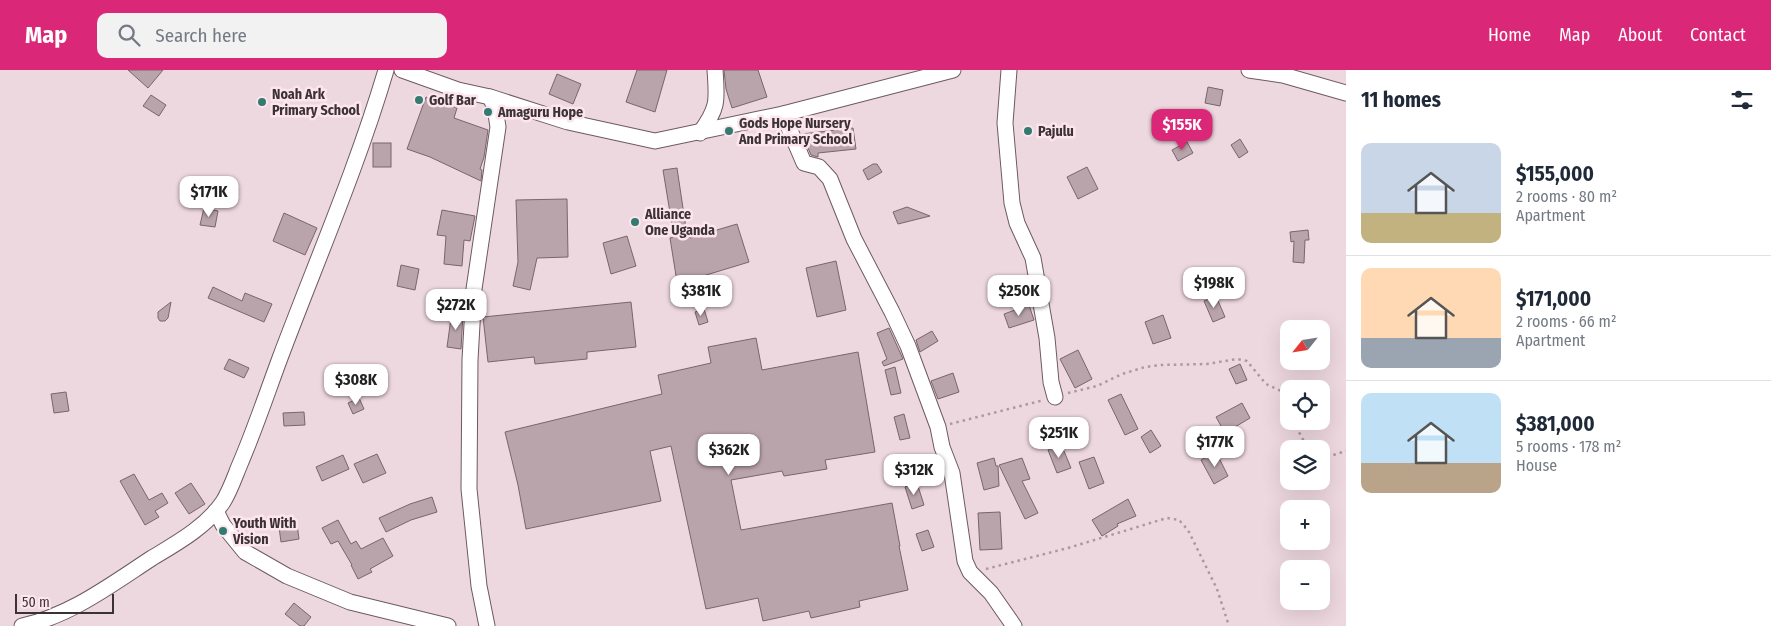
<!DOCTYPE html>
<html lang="en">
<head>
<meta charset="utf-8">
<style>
  body { margin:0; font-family:"Fira Sans Condensed",sans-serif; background:#f2f2f3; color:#1f2937; height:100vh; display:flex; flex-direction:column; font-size:19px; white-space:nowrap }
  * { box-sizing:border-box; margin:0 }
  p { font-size:16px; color:#747a83 }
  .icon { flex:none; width:28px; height:28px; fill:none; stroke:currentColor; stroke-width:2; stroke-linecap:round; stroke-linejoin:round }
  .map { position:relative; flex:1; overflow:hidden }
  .details { display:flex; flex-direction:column; background:#fff; width:425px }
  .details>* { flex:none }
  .needle { width:32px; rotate:240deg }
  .fabs { position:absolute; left:1280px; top:250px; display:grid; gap:10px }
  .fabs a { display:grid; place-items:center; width:50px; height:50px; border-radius:10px; background:#fff; box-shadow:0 5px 20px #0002; font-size:25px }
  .scale { position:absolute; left:15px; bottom:12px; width:99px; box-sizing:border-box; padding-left:5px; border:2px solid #3b3235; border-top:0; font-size:14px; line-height:18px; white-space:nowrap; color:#3b3235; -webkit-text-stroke:4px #fce5ec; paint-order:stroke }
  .price { position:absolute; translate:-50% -42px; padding:0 11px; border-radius:10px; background:#fff; color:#222; font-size:16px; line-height:32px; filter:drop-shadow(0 1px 2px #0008) }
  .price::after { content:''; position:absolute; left:50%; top:30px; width:15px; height:11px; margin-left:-8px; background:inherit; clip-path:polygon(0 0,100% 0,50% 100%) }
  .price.active { background:#db2777; color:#fff }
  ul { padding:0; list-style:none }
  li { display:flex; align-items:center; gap:15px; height:125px; padding:0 15px }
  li+li { border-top:1px solid #e0e1e3 }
  li span { display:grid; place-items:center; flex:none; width:140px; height:100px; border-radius:10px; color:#555 }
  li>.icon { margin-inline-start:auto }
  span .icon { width:60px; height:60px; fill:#fffc; stroke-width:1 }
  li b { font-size:21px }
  h2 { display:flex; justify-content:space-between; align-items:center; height:60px; padding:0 15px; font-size:21px }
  header { display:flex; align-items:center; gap:30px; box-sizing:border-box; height:70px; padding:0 25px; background:#db2777; color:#fff }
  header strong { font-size:24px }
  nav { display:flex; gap:28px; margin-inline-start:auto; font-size:18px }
  .search { width:350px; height:45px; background:#f2f2f3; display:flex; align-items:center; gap:12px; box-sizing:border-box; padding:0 18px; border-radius:10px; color:#747a83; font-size:19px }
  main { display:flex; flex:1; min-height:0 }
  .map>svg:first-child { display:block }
  .building { fill:#baa4ab; stroke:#79656c }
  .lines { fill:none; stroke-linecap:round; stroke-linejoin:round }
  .minor-casing { stroke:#6d5a60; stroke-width:17 }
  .path { stroke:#aa999e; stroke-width:2.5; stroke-dasharray:2.5 4; stroke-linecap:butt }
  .minor { stroke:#fff; stroke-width:15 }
  .poi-dot { fill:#337a70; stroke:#fce5ec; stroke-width:2 }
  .labels { text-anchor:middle; stroke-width:5; stroke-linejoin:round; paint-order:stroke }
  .poi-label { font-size:14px; font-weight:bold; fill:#3b3235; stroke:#fce5ec; text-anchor:start }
</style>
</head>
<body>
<header>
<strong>Map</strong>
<div class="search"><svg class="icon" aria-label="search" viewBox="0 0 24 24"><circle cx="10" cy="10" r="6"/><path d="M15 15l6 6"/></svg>Search here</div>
<nav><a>Home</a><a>Map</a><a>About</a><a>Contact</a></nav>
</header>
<main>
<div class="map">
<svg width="1346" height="556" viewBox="0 0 1346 556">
  <rect width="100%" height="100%" fill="#eed8df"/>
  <g class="building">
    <path d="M128,0H163L148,18Z"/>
    <path d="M637,0H667L655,42L626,32Z"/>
    <path d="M724,0H758L767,27L732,38L726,19Z"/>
    <path d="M557,4L581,14L573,34L549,24Z"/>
    <path d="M1208,17L1223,20L1220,36L1205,33Z"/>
    <path d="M151,25L166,35L159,46L143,36Z"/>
    <path d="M426,27L457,38L454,48L488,60L484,87L480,99L482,100L481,111L430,87L407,79Z"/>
    <path d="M853,58L856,79L818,83V87L811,85L802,64Z"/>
    <path d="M1240,69L1248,82L1239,88L1231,75Z"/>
    <path d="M1187,72L1193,83L1178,91L1172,80Z"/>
    <rect x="373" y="73" width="18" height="24"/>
    <path d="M873,94H877L882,102L868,110L863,100Z"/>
    <path d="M1087,97L1098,119L1078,129L1067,107Z"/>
    <path d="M677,98L687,165H690V168L737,154L749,192L693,209L677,212L670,168L674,167L663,100Z"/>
    <path d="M567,129L568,187L537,188L530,220L513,216L518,192L516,130Z"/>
    <path d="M907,137L930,146L898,154L893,142Z"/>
    <path d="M204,138L218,141L215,157L200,155Z"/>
    <path d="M442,140L475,146L470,171L464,170L462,196L444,194L446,166L437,165Z"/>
    <path d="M284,143L317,158L305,185L273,171Z"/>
    <path d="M1308,160L1309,170H1305L1304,193L1293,192L1294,171L1291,172L1290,162Z"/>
    <path d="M627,166L636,196L611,204L603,173Z"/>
    <path d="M836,191L846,240L817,247L806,198Z"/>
    <path d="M401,195L419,199L415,220L397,216Z"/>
    <path d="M213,217L242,231L245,223L272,234L264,252L208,228Z"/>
    <path d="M1216,226L1225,247L1213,252L1204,231Z"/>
    <path d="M171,232L168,248L165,251H160L158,248V242Z"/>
    <path d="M631,232L636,277L587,282V289L535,294L534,287L488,292L483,247Z"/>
    <path d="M1029,235L1034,250L1009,258L1004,244Z"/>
    <path d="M704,239L708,252L699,255L695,242Z"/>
    <path d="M452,241L463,243L461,279L447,277Z"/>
    <path d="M1163,245L1171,268L1153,274L1145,252Z"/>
    <path d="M889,258L903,289L884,296L882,292L887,289L877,263Z"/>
    <path d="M932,261L938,271L920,282L916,270Z"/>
    <path d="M756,268L762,300L858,282L875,382L825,390L827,399L784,406L782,401L731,410L741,460L892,433L900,476H899L908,520L859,531L860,537L811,548L809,541L763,551L758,528L706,539L671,376L650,381L661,431L526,459L518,415L505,362L662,324L658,305L711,293L708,277Z"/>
    <path d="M1078,280L1092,309L1075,318L1060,289Z"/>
    <path d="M229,289L249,298L244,308L224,299Z"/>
    <path d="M1240,294L1247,310L1236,314L1229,299Z"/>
    <path d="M895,297L901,323L891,325L885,300Z"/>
    <path d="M953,303L959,322L938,329L931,311Z"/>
    <path d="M66,322L69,341L54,343L51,324Z"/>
    <path d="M1121,324L1138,359L1125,365L1108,330Z"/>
    <path d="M359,328L364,339L353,344L348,333Z"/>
    <path d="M1242,333L1250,348L1225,363L1216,347Z"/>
    <path d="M304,342L305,355L284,356L283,343Z"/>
    <path d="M904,344L910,368L900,370L894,347Z"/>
    <path d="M1151,360L1161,376L1150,383L1141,367Z"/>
    <path d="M1061,374L1071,398L1057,403L1048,380Z"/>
    <path d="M1216,382L1228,406L1214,414L1201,390Z"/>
    <path d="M377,384L386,403L363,413L354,394Z"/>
    <path d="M343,385L349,399L322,411L316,397Z"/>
    <path d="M1094,387L1104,413L1089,419L1079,392Z"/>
    <path d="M994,388L996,396H998L999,416L984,420L977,393Z"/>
    <path d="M1022,388L1030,409L1022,411L1038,443L1025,449L999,395Z"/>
    <path d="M134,404L149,430L162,423L168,433L155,441L159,447L145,455L120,411Z"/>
    <path d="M191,413L205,434L189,444L175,423Z"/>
    <path d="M917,413L924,435L912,439L905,417Z"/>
    <path d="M432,427L437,442L411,450L386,462L379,448L410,434Z"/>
    <path d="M1128,429L1136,446L1117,454L1118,456L1102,466L1092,450Z"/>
    <path d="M1000,442L1002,479L980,480L978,443Z"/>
    <path d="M338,450L351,474L356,471L361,479L383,468L393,486L370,499L372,502L358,509L351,495H352L338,471L331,474L322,458Z"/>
    <path d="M297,454L299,469L281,472L279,457Z"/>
    <path d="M928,460L934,477L922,481L916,464Z"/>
    <path d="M294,533L311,547L304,556H300L285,544Z"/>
  </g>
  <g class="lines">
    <defs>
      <g id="minor">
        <path d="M402,0L458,20L490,27L568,52L655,71L783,44L953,0"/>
        <path d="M1009,0L1005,53L1012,133L1017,153L1033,188L1047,268L1051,312L1055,327"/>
        <path d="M1249,0L1283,5L1346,23"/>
        <path d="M783,44L804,93L819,97L830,109L854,169L892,242L908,276L938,357L942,377L952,403L965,491L970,502L991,523L1014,556"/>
        <path d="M700,63C719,37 717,30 715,0"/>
        <path d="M216,441L223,455L245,482L287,506L350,532L448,556"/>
        <path d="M22,556C70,546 112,514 152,488C177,473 206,457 223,432C230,421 235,406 240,394C255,359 267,323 280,288C316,192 357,98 386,0"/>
        <path d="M487,556L479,516L469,419L470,290L474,219L498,57L495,38L490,27"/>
      </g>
    </defs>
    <use href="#minor" class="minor-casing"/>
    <g class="path">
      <path d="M1068,323L1097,316L1122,304L1145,297L1161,295L1207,294L1237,289L1247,291L1266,314L1283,322L1289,340"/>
      <path d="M1293,351L1308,379"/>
      <path d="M950,354L1044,330"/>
      <path d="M1321,389L1346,381"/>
      <path d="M986,499L1068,478L1167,448L1179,450L1188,460L1217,519L1229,556"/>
    </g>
    <use href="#minor" class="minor"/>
  </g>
  <g class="poi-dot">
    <circle cx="419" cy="30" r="5"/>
    <circle cx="262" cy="32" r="5"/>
    <circle cx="488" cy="42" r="5"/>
    <circle cx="729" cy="61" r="5"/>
    <circle cx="1028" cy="61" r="5"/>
    <circle cx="635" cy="152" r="5"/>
    <circle cx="223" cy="461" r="5"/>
  </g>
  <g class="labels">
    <g class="poi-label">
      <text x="272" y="29">Noah Ark<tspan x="272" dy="16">Primary School</tspan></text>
      <text x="429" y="35">Golf Bar</text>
      <text x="498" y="47">Amaguru Hope</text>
      <text x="739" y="58">Gods Hope Nursery<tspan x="739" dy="16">And Primary School</tspan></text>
      <text x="1038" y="66">Pajulu</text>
      <text x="645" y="149">Alliance<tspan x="645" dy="16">One Uganda</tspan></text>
      <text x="233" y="458">Youth With<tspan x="233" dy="16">Vision</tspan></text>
    </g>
  </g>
</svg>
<div class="fabs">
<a><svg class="needle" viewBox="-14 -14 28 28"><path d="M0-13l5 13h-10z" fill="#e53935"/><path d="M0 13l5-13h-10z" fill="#747a83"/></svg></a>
<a><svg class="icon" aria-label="locate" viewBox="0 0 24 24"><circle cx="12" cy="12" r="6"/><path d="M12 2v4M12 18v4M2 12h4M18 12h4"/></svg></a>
<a><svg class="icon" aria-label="layers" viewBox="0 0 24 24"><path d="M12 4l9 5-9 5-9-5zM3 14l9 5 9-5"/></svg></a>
<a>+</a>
<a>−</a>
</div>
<div class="scale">50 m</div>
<b class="price active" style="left:1182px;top:81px">$155K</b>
<b class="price" style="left:209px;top:148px">$171K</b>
<b class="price" style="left:1214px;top:239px">$198K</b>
<b class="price" style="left:701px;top:247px">$381K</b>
<b class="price" style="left:1019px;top:247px">$250K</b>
<b class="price" style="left:456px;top:261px">$272K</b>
<b class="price" style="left:356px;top:336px">$308K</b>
<b class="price" style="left:1059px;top:389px">$251K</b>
<b class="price" style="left:1215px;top:398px">$177K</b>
<b class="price" style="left:729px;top:406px">$362K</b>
<b class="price" style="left:914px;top:426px">$312K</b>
</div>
<section class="details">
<h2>11 homes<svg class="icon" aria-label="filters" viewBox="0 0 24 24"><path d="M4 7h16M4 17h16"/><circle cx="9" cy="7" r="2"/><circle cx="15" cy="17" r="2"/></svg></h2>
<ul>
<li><span style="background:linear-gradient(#c9d6e8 70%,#c2b280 0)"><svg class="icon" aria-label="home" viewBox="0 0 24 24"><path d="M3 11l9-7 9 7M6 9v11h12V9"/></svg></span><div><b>$155,000</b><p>2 rooms · 80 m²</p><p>Apartment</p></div></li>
<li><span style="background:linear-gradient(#ffd9b3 70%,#9aa5b1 0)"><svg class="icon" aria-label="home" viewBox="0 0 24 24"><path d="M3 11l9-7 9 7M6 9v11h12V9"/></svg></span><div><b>$171,000</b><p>2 rooms · 66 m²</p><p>Apartment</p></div></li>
<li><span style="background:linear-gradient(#bfe0f5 70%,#b9a48a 0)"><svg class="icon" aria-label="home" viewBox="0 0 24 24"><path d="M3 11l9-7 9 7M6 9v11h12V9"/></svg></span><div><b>$381,000</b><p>5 rooms · 178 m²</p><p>House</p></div></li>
</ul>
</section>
</main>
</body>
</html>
